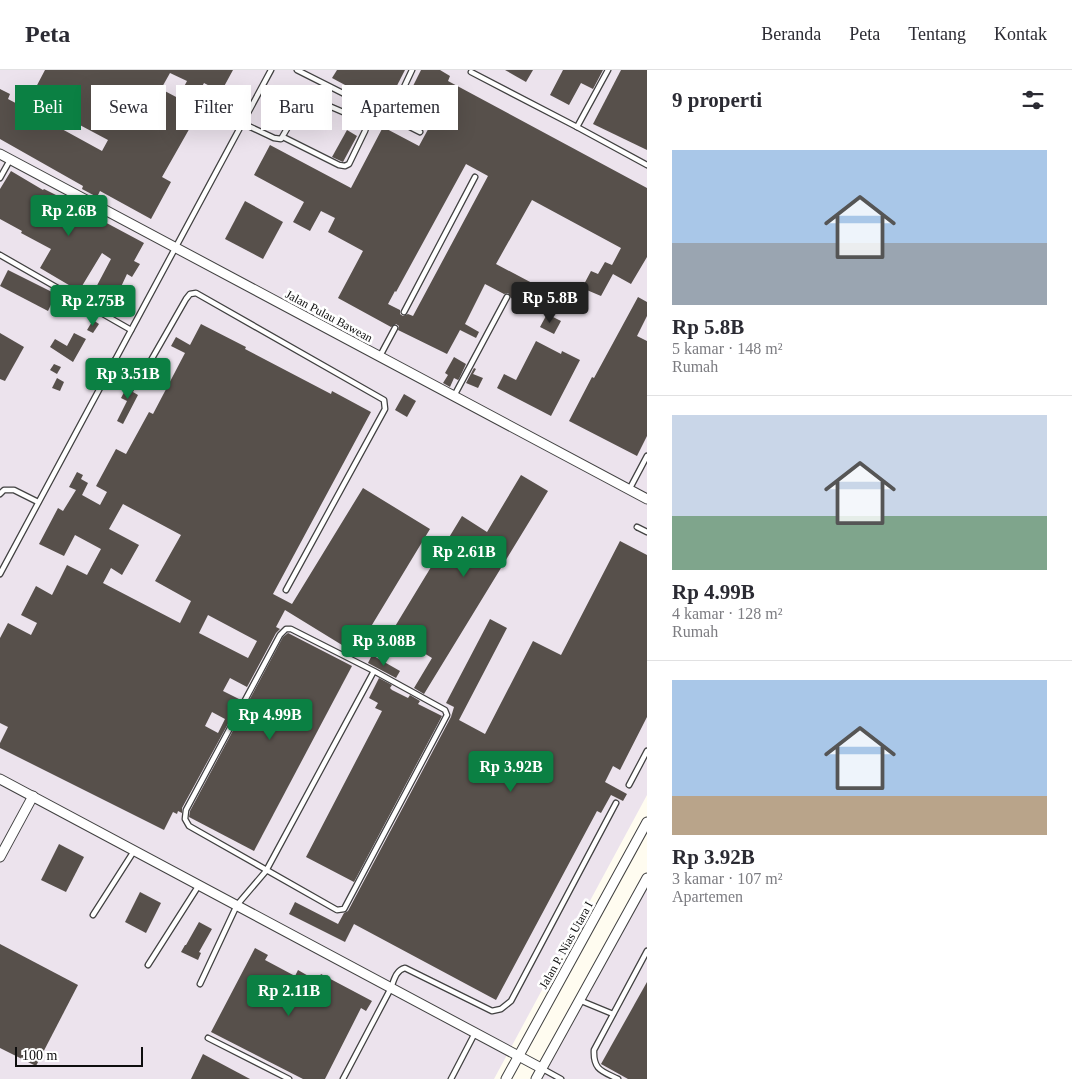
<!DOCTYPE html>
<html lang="id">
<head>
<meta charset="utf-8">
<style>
  body { margin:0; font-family:Georgia,serif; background:#f2f2f3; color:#2b2b33; height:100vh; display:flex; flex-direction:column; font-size:19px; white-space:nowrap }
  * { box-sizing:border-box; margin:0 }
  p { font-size:16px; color:#7c7c81 }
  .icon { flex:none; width:28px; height:28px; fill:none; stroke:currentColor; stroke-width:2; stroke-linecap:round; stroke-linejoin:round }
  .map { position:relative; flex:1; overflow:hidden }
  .details { display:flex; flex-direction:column; background:#fff; width:425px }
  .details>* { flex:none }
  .guide { position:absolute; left:15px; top:15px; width:475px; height:45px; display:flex; gap:10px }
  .scale { position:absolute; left:15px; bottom:12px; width:128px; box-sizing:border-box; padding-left:5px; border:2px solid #0e0e0e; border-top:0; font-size:14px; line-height:18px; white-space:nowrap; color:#0e0e0e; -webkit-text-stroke:4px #fff; paint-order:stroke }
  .price { position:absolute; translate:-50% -42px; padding:0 11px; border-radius:5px; background:#0b8043; color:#fff; font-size:16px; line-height:32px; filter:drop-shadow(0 1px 2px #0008) }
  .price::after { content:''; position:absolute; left:50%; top:30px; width:15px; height:11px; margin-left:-8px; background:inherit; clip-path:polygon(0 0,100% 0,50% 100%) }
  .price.selected { background:#222; color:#fff }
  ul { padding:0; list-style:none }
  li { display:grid; align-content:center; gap:10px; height:265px; padding:0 25px }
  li+li { border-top:1px solid #e1e1e2 }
  li span { display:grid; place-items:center; height:155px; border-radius:0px; color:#555 }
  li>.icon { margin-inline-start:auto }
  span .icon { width:90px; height:90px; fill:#fffc; stroke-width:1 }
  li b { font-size:21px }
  h2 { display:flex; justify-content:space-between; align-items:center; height:60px; padding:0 25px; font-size:21px }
  .pill { padding:0 18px; border-radius:0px; background:#fff; box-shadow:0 5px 20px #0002; font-size:18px; line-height:45px }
  .pill.selected { background:#0b8043; color:#fff }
  header { display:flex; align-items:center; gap:30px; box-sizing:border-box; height:70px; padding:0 25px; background:#fff; border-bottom:1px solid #e1e1e2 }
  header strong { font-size:24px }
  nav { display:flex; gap:28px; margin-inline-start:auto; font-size:18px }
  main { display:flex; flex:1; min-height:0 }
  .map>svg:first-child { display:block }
  .industrial { fill:#ece3ed }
  .building { fill:#57504b; fill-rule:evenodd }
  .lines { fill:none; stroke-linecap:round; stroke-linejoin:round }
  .lane-casing { stroke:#414141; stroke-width:7 }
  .street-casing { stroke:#414141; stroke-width:11 }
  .lane { stroke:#fff; stroke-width:4.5 }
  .street { stroke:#fff; stroke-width:9 }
  .labels { text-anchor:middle; stroke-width:5; stroke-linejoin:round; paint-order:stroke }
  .street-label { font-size:12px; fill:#0e0e0e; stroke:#fff }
</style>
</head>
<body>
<header>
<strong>Peta</strong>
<nav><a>Beranda</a><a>Peta</a><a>Tentang</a><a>Kontak</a></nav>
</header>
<main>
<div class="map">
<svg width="647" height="1009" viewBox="0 0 647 1009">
  <rect width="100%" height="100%" fill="#fffcf0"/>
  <g class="industrial">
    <path d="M0,0H647V725L494,1009H0Z"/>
    <path d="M647,818V1009H542Z"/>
  </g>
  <g class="building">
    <path d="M45,0H233L221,22L204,13L192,35L200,40L162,107L171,112L151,149L100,121L97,127L82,119L83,116L0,69V19L10,24L8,29L25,38ZM170,3L187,11L178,28L161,19ZM46,37L108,70L102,81L40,47Z"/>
    <path d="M337,0H405L386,37L332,8Z"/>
    <path d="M421,0H440L450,6L448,11L647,118V187L631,214L613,204L601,226L582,218L591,201L598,204L605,192L612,195L621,178L532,130L496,194L549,222L538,242L511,228L508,223L504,224L485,214L465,254L479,262L476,268L460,260L447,284L398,260L399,256L396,254L391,257L338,228L363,181L328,162L335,148L321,141L310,161L293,152L304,132L254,105L270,75L351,118L383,57L419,76L432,52L418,45L414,52L399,44ZM466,94L488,106L413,246L408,244L403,246L400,244V240L388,234L395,221L396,222Z"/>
    <path d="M505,0H533L526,12Z"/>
    <path d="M563,0H603L593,19L581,13L569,35L550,25Z"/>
    <path d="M621,0H647V80L593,54Z"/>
    <path d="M347,60L357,66L343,92L332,87Z"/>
    <path d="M11,101L43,120L44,119L60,127L57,134L70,140L73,135L144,173L134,191L140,194L132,207L127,204L113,234L93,223L111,189L102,183L79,221L40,198L51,179L21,163L22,161L0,149V119Z"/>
    <path d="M245,131L283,152L263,189L225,169Z"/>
    <path d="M8,200L56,224L48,241L0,216Z"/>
    <path d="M638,227L647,232V246L637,266L647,271V366L637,386L569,351L592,307L594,308Z"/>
    <path d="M547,244L561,251L554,264L540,257Z"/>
    <path d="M93,250L99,254L93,263L87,260Z"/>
    <path d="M201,254L246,277L245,279L331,324L332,321L371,342L273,524L292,534L363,418L430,459L355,583L285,540L276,557L280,559L276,563L247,617L230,608L223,621L241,630L182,738V743L178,741L177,744L173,742L164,760L0,678V673L8,657L0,653V568L8,553L31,565L37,553L21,545L36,516L52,525L67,495L87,505L101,479L75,465L64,486L39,474L58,438L63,441L76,420L69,417L77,402L83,405L81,409L88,413L82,425L100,435L107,422L96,416L116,379L126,384L149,342L153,344L185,283L171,276L176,267L190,275ZM123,434L181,465L155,511L191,531L180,553L103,513L111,498L122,505L139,475L109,459ZM208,545L257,571L248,588L199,563ZM212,642L225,649L218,663L205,656Z"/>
    <path d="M0,263L24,277L5,311L0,309Z"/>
    <path d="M74,263L86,269L73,292L50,277L55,269L67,276Z"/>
    <path d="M536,271L561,284L562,281L580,290L551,346L497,318L504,304L516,310Z"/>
    <path d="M454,287L466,294L459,309L458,310L454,308L450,317L443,313L448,305L445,303Z"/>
    <path d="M54,294L61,297L57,304L50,300Z"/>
    <path d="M474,298L476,299L473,304L483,308L478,318L466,313Z"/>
    <path d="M57,308L64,312L60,321L52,318Z"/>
    <path d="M131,309L138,313L133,322L138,325L123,354L117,351L127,331L121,328Z"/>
    <path d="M404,324L416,331L407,347L395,340Z"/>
    <path d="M521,405L548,421L424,624L414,618L432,588L391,563L462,446L487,462Z"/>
    <path d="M620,471L647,485V647L620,700L613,696L605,712L627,724L623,731L611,725L601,743L597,741L496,930L354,854L345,872L289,844L295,832L338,854L344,843L348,841L451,647L454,637L446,633L490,549L507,558L459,650L485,664L533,571L561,585Z"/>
    <path d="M288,563L352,596L254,781L189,747L190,741L283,567Z"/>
    <path d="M372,585L400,601L396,608L368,593Z"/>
    <path d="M379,608L392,615L390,618L392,620L408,628L410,625L420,631L418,634L442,646L354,812L306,787L382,641L375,638L378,633L369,628Z"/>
    <path d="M59,774L84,787L66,822L41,810Z"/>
    <path d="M140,822L161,833L146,863L125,852Z"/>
    <path d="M199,852L212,859L199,882L201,883L198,890L181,882L185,875H186Z"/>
    <path d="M0,874L78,915L36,996L0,978Z"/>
    <path d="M255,878L268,885L265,890L295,906L298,900L317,911L321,904L372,931L366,941L361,938L325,1009H303L211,962Z"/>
    <path d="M647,912V1009H628L601,994Z"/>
    <path d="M203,984L250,1009H191Z"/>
  </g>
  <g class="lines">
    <defs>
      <g id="lane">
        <path d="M297,0L420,62"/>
        <path d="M608,0L577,57L647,95"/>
        <path d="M471,2L577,57"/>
        <path d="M390,47L412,0"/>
        <path d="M242,53L274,68L281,69L303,31L308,27L364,51L367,55L365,61L349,94L345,96L339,95L283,67"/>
        <path d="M0,108L10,90"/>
        <path d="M0,185L131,260"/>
        <path d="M404,242L475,107"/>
        <path d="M380,286L395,258"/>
        <path d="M115,290L139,301L146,299L186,229L190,224L196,223L384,330L385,339L286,520"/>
        <path d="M454,326L507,227"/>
        <path d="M629,420L647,386"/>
        <path d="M0,424L4,420H14L38,432"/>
        <path d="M637,457L647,462"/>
        <path d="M0,504L271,0"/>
        <path d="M629,715L647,681"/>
        <path d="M93,845L134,781"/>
        <path d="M148,895L199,815"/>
        <path d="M200,914L237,835L266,801L374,601L291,559H286L280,565L186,740L185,749L189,756L337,840L344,839L447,645L445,640L374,601"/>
        <path d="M579,930L613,944"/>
        <path d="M208,968L289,1009"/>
        <path d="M541,998L561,1009"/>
        <path d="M343,1009L391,918C394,910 396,900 405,898L492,941L501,939L511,931L616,733"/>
        <path d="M451,1009L475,963"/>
        <path d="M618,1009C602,1001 593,1000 594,980L647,881"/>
      </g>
      <g id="street">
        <path d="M0,84L647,429"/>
        <path d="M0,709L541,998"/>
        <path d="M0,787L33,726"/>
        <path d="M506,1009L647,752"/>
        <path d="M536,1009L647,808"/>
      </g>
    </defs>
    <use href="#lane" class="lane-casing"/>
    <use href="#street" class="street-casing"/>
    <use href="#lane" class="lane"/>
    <use href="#street" class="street"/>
  </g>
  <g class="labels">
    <g class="street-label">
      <text transform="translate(329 246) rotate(28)" y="4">Jalan Pulau Bawean</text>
      <text transform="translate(566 875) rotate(-61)" y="4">Jalan P. Nias Utara I</text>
    </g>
  </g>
</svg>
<div class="scale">100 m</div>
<b class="price" style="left:69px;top:167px">Rp 2.6B</b>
<b class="price selected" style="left:550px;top:254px">Rp 5.8B</b>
<b class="price" style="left:93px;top:257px">Rp 2.75B</b>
<b class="price" style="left:128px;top:330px">Rp 3.51B</b>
<b class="price" style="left:464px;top:508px">Rp 2.61B</b>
<b class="price" style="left:384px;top:597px">Rp 3.08B</b>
<b class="price" style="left:270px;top:671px">Rp 4.99B</b>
<b class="price" style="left:511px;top:723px">Rp 3.92B</b>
<b class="price" style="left:289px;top:947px">Rp 2.11B</b>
<div class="guide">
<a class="pill selected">Beli</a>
<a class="pill">Sewa</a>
<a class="pill">Filter</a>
<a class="pill">Baru</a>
<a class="pill">Apartemen</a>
</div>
</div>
<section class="details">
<h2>9 properti<svg class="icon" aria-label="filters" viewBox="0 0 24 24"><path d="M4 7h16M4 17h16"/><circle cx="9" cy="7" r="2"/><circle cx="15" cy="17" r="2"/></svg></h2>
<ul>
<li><span style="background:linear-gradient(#a9c7e8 60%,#9aa5b1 0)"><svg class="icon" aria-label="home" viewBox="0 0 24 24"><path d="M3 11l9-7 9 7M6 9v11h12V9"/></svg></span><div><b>Rp 5.8B</b><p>5 kamar · 148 m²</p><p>Rumah</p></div></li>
<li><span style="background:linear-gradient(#c9d6e8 65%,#7fa58c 0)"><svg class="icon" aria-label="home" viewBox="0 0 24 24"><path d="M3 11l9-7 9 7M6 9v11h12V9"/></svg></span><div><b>Rp 4.99B</b><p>4 kamar · 128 m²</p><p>Rumah</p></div></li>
<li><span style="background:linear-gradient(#a9c7e8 75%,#b9a48a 0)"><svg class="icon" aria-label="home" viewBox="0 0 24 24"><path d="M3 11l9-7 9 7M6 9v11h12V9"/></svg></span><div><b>Rp 3.92B</b><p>3 kamar · 107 m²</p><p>Apartemen</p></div></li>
</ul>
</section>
</main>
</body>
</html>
